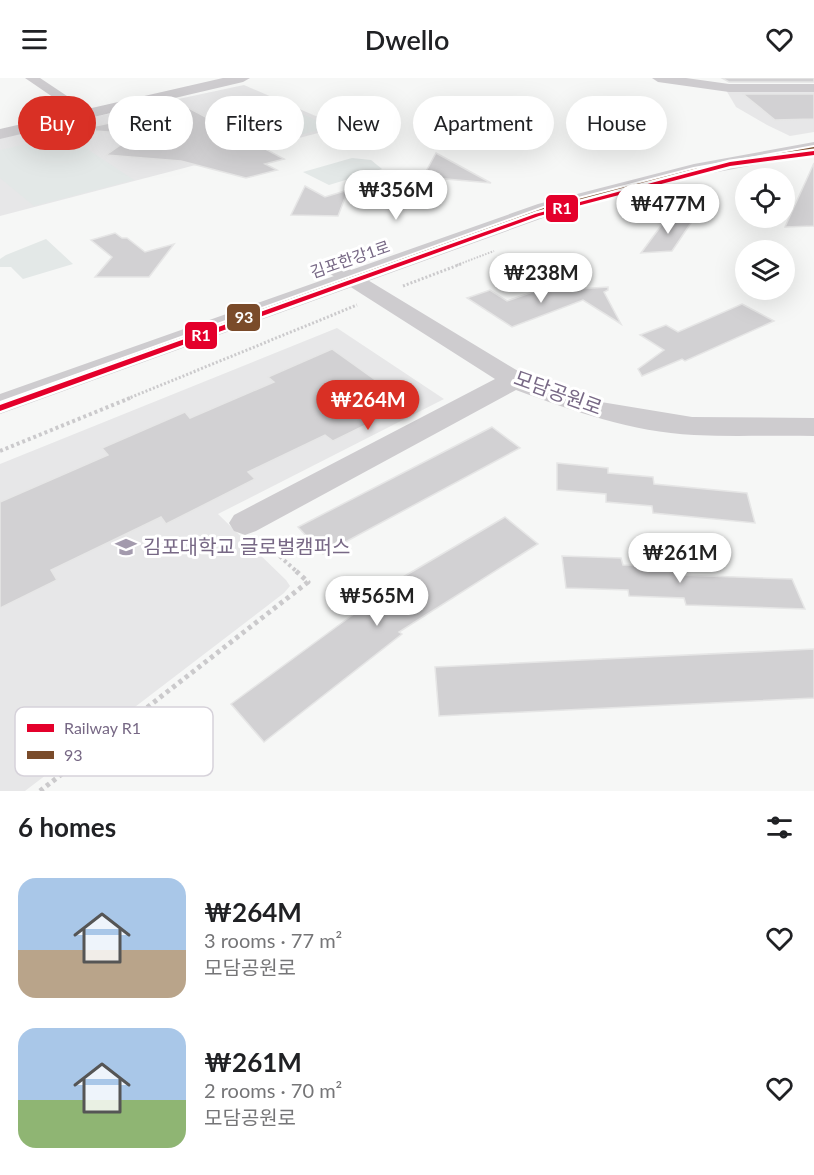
<!DOCTYPE html>
<html lang="en">
<head>
<meta charset="utf-8">
<style>
  body { margin:0; font-family:Lato,"Noto Sans KR",sans-serif; background:#f6f6f6; color:#202124; height:100vh; display:flex; flex-direction:column; font-size:22px; white-space:nowrap }
  * { box-sizing:border-box; margin:0 }
  p { font-size:20px; color:#757577 }
  .icon { flex:none; width:33px; height:33px; fill:none; stroke:currentColor; stroke-width:2; stroke-linecap:round; stroke-linejoin:round }
  .map { position:relative; height:713px; overflow:hidden }
  .details { display:flex; flex-direction:column; background:#fff; flex:1 }
  .details>* { flex:none }
  .hud { position:absolute; left:18px; top:18px; width:778px; height:54px; display:flex; gap:12px }
  .controls { position:absolute; left:735px; top:90px; display:grid; gap:12px }
  .controls a { display:grid; place-items:center; width:60px; height:60px; border-radius:50%; background:#fff; box-shadow:0 6px 24px #0002; font-size:30px }
  .price { position:absolute; translate:-50% -51px; padding:0 14px; border-radius:21px; background:#fff; color:#222; font-size:20px; line-height:39px; filter:drop-shadow(0 2px 3px #0008) }
  .price::after { content:''; position:absolute; left:50%; top:36px; width:18px; height:14px; margin-left:-9px; background:inherit; clip-path:polygon(0 0,100% 0,50% 100%) }
  .price.on { background:#d93025; color:#fff }
  ul { padding:0; list-style:none }
  li { display:flex; align-items:center; gap:18px; height:150px; padding:0 18px }
  li span { display:grid; place-items:center; flex:none; width:168px; height:120px; border-radius:18px; color:#555 }
  li>.icon { margin-inline-start:auto }
  span .icon { width:72px; height:72px; fill:#fffc; stroke-width:1 }
  li b { font-size:26px }
  h2 { display:flex; justify-content:space-between; align-items:center; height:72px; padding:0 18px; font-size:26px }
  .chip { padding:0 21px; border-radius:27px; background:#fff; box-shadow:0 6px 24px #0002; font-size:21px; line-height:54px }
  .chip.on { background:#d93025; color:#fff }
  header { display:flex; justify-content:space-between; align-items:center; height:78px; padding:0 18px; background:#fff; font-size:27px; font-weight:600 }
  .map>svg:first-child { display:block }
  .built { fill:#e7e7e8 }
  .green { fill:#e3e8e7 }
  .building { fill:#d2d1d3; stroke:#e6e6e6; stroke-width:1.5 }
  .lines { fill:none; stroke-linecap:round; stroke-linejoin:round }
  .path-far3 { stroke:#cbcacc; stroke-width:2; stroke-dasharray:1.5 1.5; stroke-linecap:butt }
  .path-far2 { stroke:#cbcacc; stroke-width:3; stroke-dasharray:2 2; stroke-linecap:butt }
  .path-far1 { stroke:#cbcacc; stroke-width:4; stroke-dasharray:3 3; stroke-linecap:butt }
  .path { stroke:#cbcacc; stroke-width:5; stroke-dasharray:4 4; stroke-linecap:butt }
  .minor { fill:#cecccf; fill-rule:evenodd }
  .tertiary { fill:#cecccf; fill-rule:evenodd }
  .bus-1-casing { stroke:#fff; stroke-width:4 }
  .bus-1 { fill:#7a4b2a; fill-rule:evenodd }
  .rail-1-casing { stroke:#fff; stroke-width:5 }
  .rail-1 { fill:#e4002b; fill-rule:evenodd }
  .labels { text-anchor:middle; stroke-width:6; stroke-linejoin:round; paint-order:stroke }
  .far-street-label { font-size:16px; fill:#776885; stroke:#fff }
  .street-label { font-size:20px; fill:#776885; stroke:#fff }
  .poi-label { font-size:20px; fill:#776885; stroke:#fff; text-anchor:start }
  .key { fill:#fff; stroke:#d6d2da; stroke-width:1.5 }
  .key-label { font-size:16px; fill:#776885 }
  .line-badge { stroke:#fff; stroke-width:2 }
  .badge-label { font-size:16px; text-anchor:middle; font-weight:bold; fill:#fff }
</style>
</head>
<body>
<header><svg class="icon" aria-label="menu" viewBox="0 0 24 24"><path d="M4 6h16M4 12h16M4 18h16"/></svg>Dwello<svg class="icon" aria-label="heart" viewBox="0 0 24 24"><path d="M12 20l-8-8c-3-5 5-10 8-4 3-6 11-1 8 4z"/></svg></header>
<div class="map">
<svg width="814" height="713" viewBox="0 0 814 713">
  <rect width="100%" height="100%" fill="#f6f7f6"/>
  <g class="built">
    <path d="M244,7L341,49L0,138V59Z"/>
    <path d="M726,12L814,13V54L790,58L767,47L736,29Z"/>
    <path d="M337,250L444,321L218,436L286,502L290,508L284,515L25,713H0V386Z"/>
  </g>
  <g class="green">
    <path d="M278,25L331,49L272,64L221,37Z"/>
    <path d="M66,57L134,102L34,128L0,100V72Z"/>
    <path d="M352,80L371,82L382,91L329,107L303,94Z"/>
    <path d="M46,161L73,186L23,201L11,189H0V181L6,177Z"/>
  </g>
  <g class="building">
    <path d="M722,0H814V4H729Z"/>
    <path d="M743,16H814V41L775,42Z"/>
    <path d="M187,29L284,81L265,86L277,92L246,100L181,83L106,77L136,56L95,53V48Z"/>
    <path d="M436,75L491,105L423,99Z"/>
    <path d="M814,85V148L785,149Z"/>
    <path d="M305,108L325,119L348,112L338,138L291,137Z"/>
    <path d="M669,137L693,142L672,173L641,175Z"/>
    <path d="M115,155L122,160H127L145,174L174,166L149,199H95L112,179L91,162Z"/>
    <path d="M608,209V212L604,214L621,246L583,222L512,249L467,220L490,212L507,223L541,211L545,213Z"/>
    <path d="M742,226L774,243L685,283L682,281L642,298L638,291L664,272L640,257L666,247L678,254Z"/>
    <path d="M332,271L409,326L333,363L325,357L248,394L255,401L166,446L161,439L51,492L57,502L0,530V424L108,377L102,370L185,334L190,340L274,304L268,299Z"/>
    <path d="M492,349L520,370L323,476L298,449Z"/>
    <path d="M557,385L608,390V395L653,399L654,406L747,415L755,445L653,435L652,428L606,424V416L557,412Z"/>
    <path d="M505,439L538,466L399,554L402,556L264,664L231,626L388,511L386,509Z"/>
    <path d="M562,478L621,480L623,487L676,489L678,497L792,501L805,531L686,527L684,520L629,518L628,512L566,510Z"/>
    <path d="M814,571V620L439,638L435,589Z"/>
  </g>
  <g class="lines">
    <path class="path-far3" d="M457,187L494,173"/>
    <g class="path-far2">
      <path d="M403,208L461,186"/>
      <path d="M127,321L357,227"/>
    </g>
    <g class="path-far1">
      <path d="M0,373L130,320"/>
      <path d="M262,462L296,493"/>
    </g>
    <path class="path" d="M40,713L308,504L295,492"/>
    <g class="minor">
      <path d="M25,0H40L94,36L87,40L82,39Z"/>
      <path d="M652,0H686L729,6H814V14H729L658,4Z"/>
      <path d="M331,182L338,184L523,296L595,323L692,339L814,340V358C774,357 734,359 694,357C632,354 573,333 516,312L256,453L245,457L234,453L229,445L234,437L495,301L324,192L320,188L324,184Z"/>
    </g>
    <g class="tertiary">
      <path d="M223,0H250L243,4L0,61V51Z"/>
      <path d="M814,64V76L696,98L554,136L0,336V316L538,126L694,86Z"/>
    </g>
    <defs>
      <path id="bus-1" d="M814,69V71L694,93L548,132L0,329V325L544,130L694,91Z"/>
    </defs>
    <use href="#bus-1" class="bus-1-casing"/>
    <use href="#bus-1" class="bus-1"/>
    <defs>
      <path id="rail-1" d="M814,73V77L730,88L539,138L0,333V327L535,136L730,84Z"/>
    </defs>
    <use href="#rail-1" class="rail-1-casing"/>
    <use href="#rail-1" class="rail-1"/>
  </g>
  <defs>
    <symbol id="university-bare" viewBox="-9 -9 18 18"><path d="M0-5L7-2L0 1L-7-2ZM-4 1L0 2.5L4 1V4Q0 6-4 4Z" fill="#a39aad" stroke="#fff" stroke-width="2.5" paint-order="stroke"/></symbol>
  </defs>
  <g fill-rule="evenodd">
    <use href="#university-bare" x="111" y="454" width="30" height="30"/>
  </g>
  <g class="labels">
    <g class="far-street-label">
      <text transform="translate(350 181) rotate(-19)" y="6">김포한강1로</text>
    </g>
    <g class="street-label">
      <text transform="translate(558 315) rotate(20)" y="7">모담공원로</text>
    </g>
    <g class="poi-label">
      <text x="143" y="476">김포대학교 글로벌캠퍼스</text>
    </g>
  </g>
  <rect x="15" y="629" width="198" height="69" rx="9" class="key"/>
  <rect x="27" y="646" width="27" height="8" fill="#e4002b"/>
  <rect x="27" y="673" width="27" height="8" fill="#7a4b2a"/>
  <g class="key-label">
    <text x="64" y="656">Railway R1</text>
    <text x="64" y="683">93</text>
  </g>
  <g class="line-badge">
    <rect x="545" y="116" width="34" height="29" rx="6" fill="#e4002b"/>
    <rect x="226" y="225" width="35" height="29" rx="6" fill="#7a4b2a"/>
    <rect x="184" y="243" width="34" height="29" rx="6" fill="#e4002b"/>
  </g>
  <g class="badge-label">
    <text x="562" y="136">R1</text>
    <text x="244" y="245">93</text>
    <text x="201" y="263">R1</text>
  </g>
</svg>
<div class="controls">
<a><svg class="icon" aria-label="locate" viewBox="0 0 24 24"><circle cx="12" cy="12" r="6"/><path d="M12 2v4M12 18v4M2 12h4M18 12h4"/></svg></a>
<a><svg class="icon" aria-label="layers" viewBox="0 0 24 24"><path d="M12 4l9 5-9 5-9-5zM3 14l9 5 9-5"/></svg></a>
</div>
<b class="price" style="left:396px;top:143px">₩356M</b>
<b class="price" style="left:668px;top:157px">₩477M</b>
<b class="price" style="left:541px;top:226px">₩238M</b>
<b class="price on" style="left:368px;top:353px">₩264M</b>
<b class="price" style="left:680px;top:506px">₩261M</b>
<b class="price" style="left:377px;top:549px">₩565M</b>
<div class="hud">
<a class="chip on">Buy</a>
<a class="chip">Rent</a>
<a class="chip">Filters</a>
<a class="chip">New</a>
<a class="chip">Apartment</a>
<a class="chip">House</a>
</div>
</div>
<section class="details">
<h2>6 homes<svg class="icon" aria-label="filters" viewBox="0 0 24 24"><path d="M4 7h16M4 17h16"/><circle cx="9" cy="7" r="2"/><circle cx="15" cy="17" r="2"/></svg></h2>
<ul>
<li><span style="background:linear-gradient(#a9c7e8 60%,#b9a48a 0)"><svg class="icon" aria-label="home" viewBox="0 0 24 24"><path d="M3 11l9-7 9 7M6 9v11h12V9"/></svg></span><div><b>₩264M</b><p>3 rooms · 77 m²</p><p>모담공원로</p></div><svg class="icon" aria-label="heart" viewBox="0 0 24 24"><path d="M12 20l-8-8c-3-5 5-10 8-4 3-6 11-1 8 4z"/></svg></li>
<li><span style="background:linear-gradient(#a9c7e8 60%,#8fb573 0)"><svg class="icon" aria-label="home" viewBox="0 0 24 24"><path d="M3 11l9-7 9 7M6 9v11h12V9"/></svg></span><div><b>₩261M</b><p>2 rooms · 70 m²</p><p>모담공원로</p></div><svg class="icon" aria-label="heart" viewBox="0 0 24 24"><path d="M12 20l-8-8c-3-5 5-10 8-4 3-6 11-1 8 4z"/></svg></li>
</ul>
</section>
</body>
</html>
